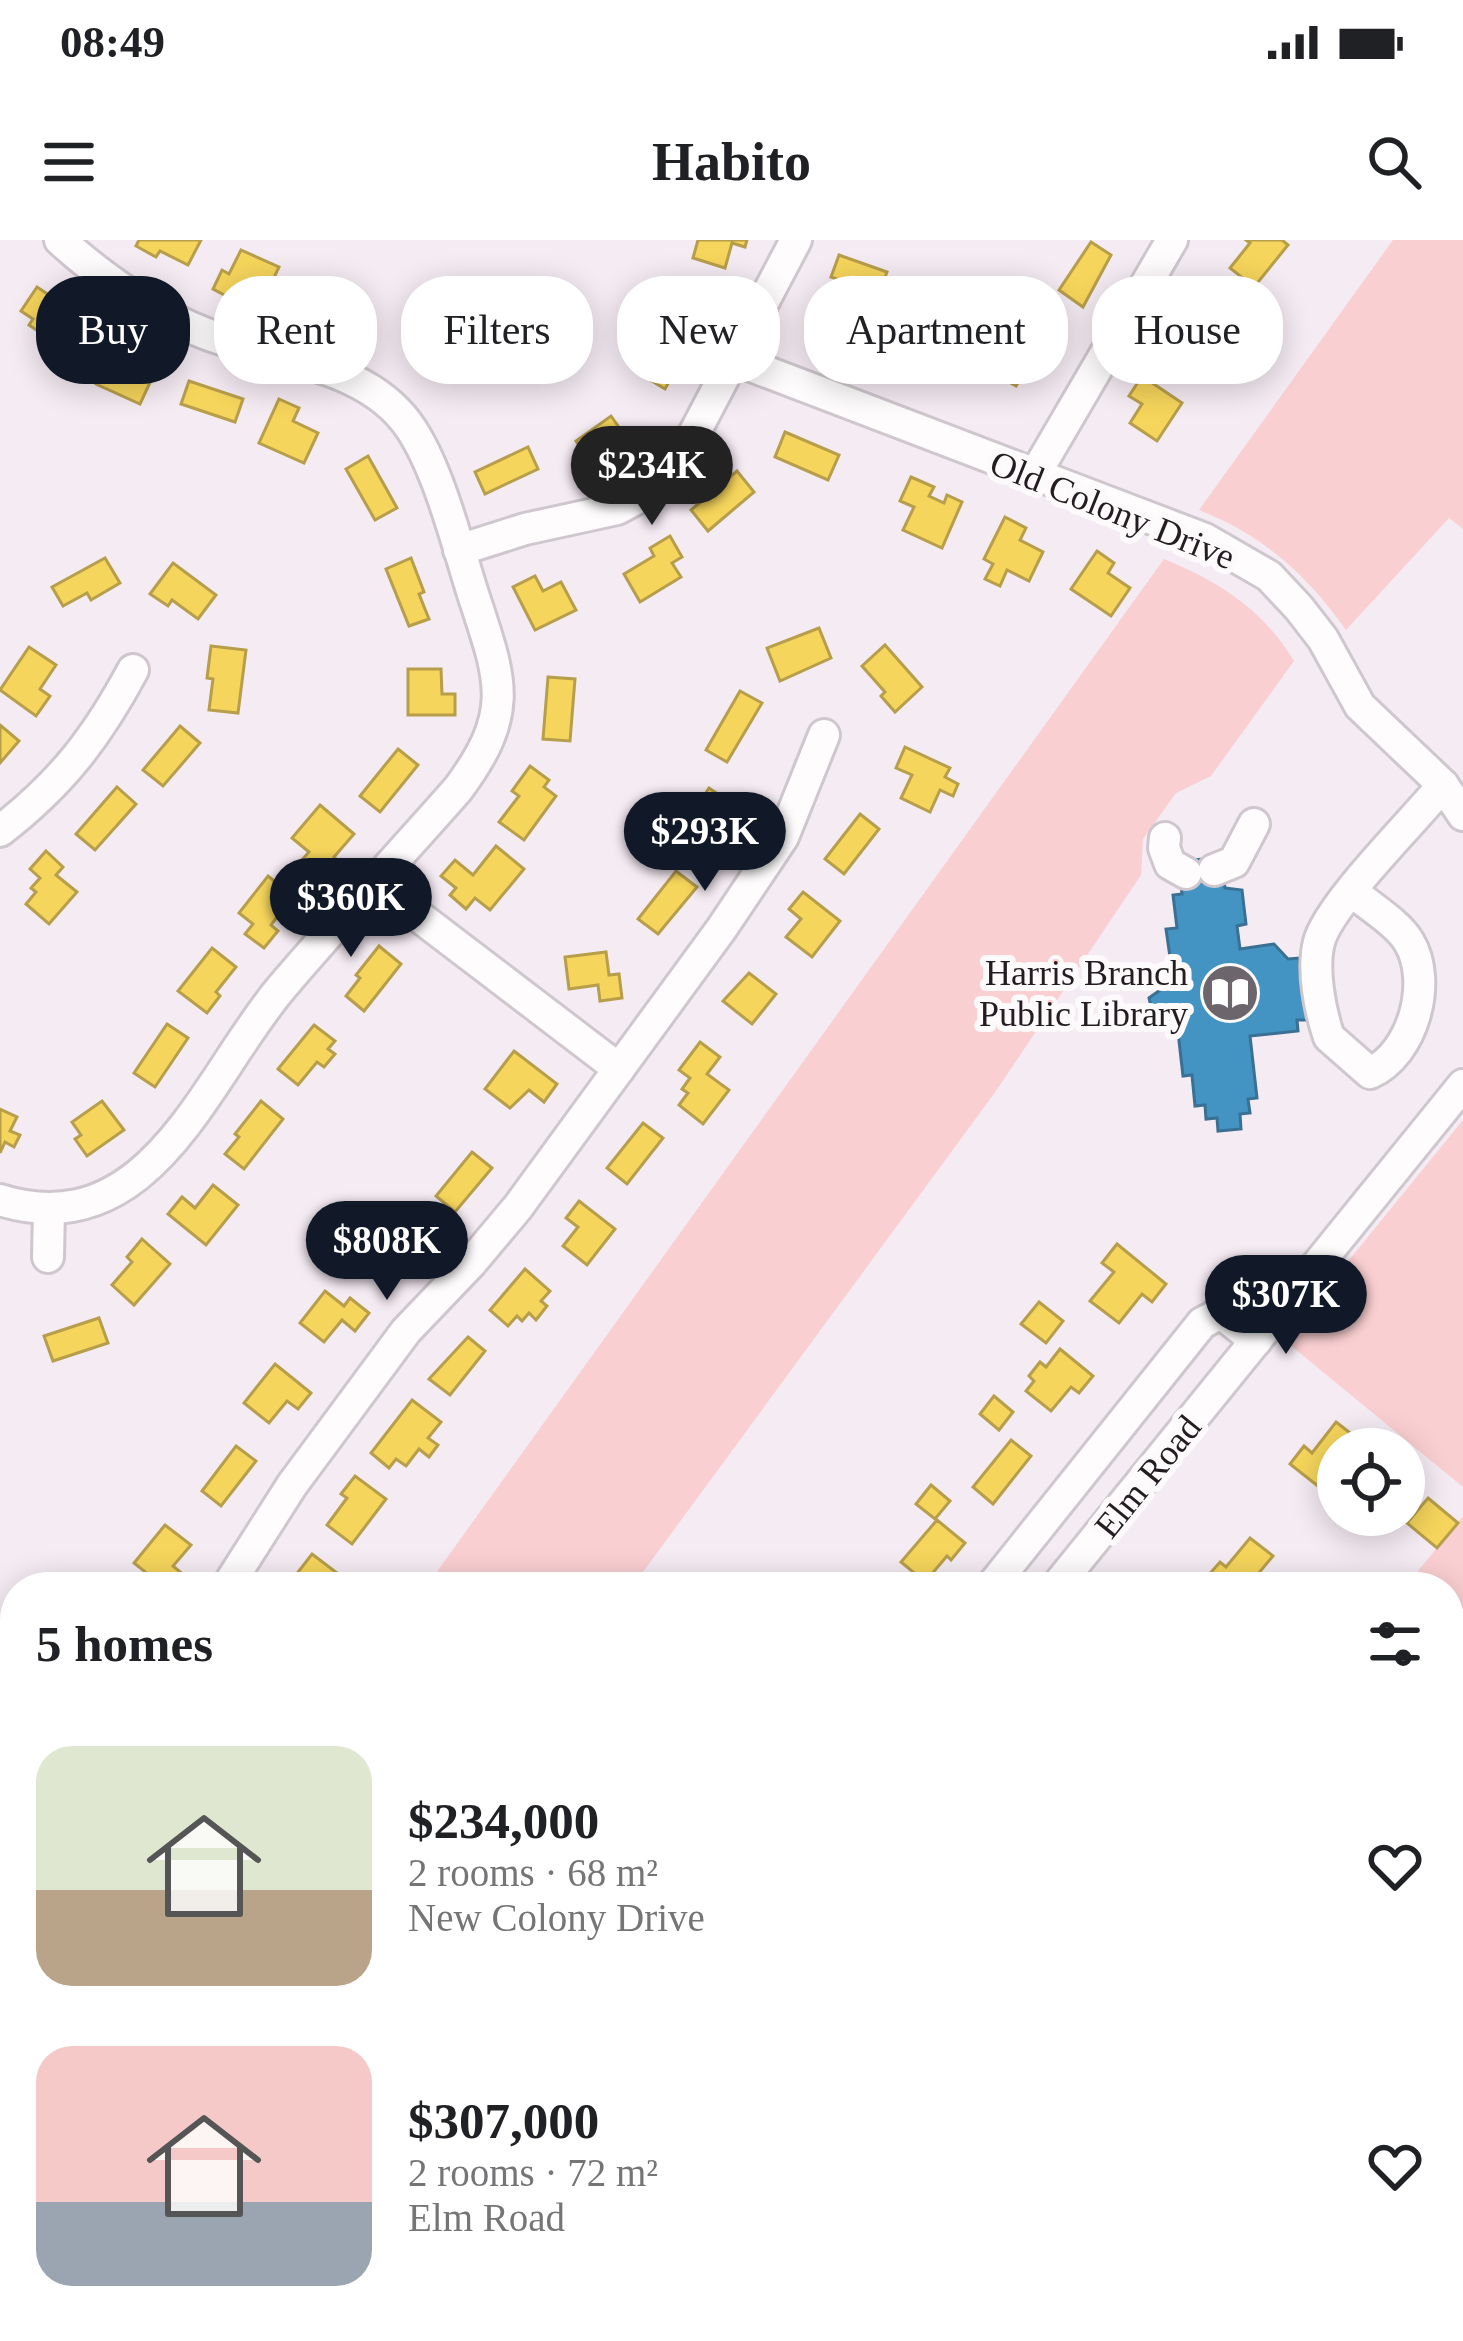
<!DOCTYPE html>
<html lang="en">
<head>
<meta charset="utf-8">
<style>
  body { margin:0; font-family:Georgia,serif; background:#f6f6f6; color:#202124; height:100vh; display:flex; flex-direction:column; font-size:45px; white-space:nowrap }
  * { box-sizing:border-box; margin:0 }
  p { font-size:39px; color:#757577 }
  .icon { flex:none; width:66px; height:66px; fill:none; stroke:currentColor; stroke-width:2; stroke-linecap:round; stroke-linejoin:round }
  .map { position:relative; flex:1; overflow:hidden }
  .panel { position:absolute; left:0px; top:1332px; width:1464px; height:771px; display:flex; flex-direction:column; background:#fff; border-radius:48px 48px 0 0; box-shadow:0 6px 30px #0003 }
  .panel>* { flex:none }
  .hud { position:absolute; left:36px; top:36px; width:1392px; height:108px; display:flex; gap:24px }
  .controls { position:absolute; left:1317px; top:1188px; display:grid; gap:24px }
  .controls a { display:grid; place-items:center; width:108px; height:108px; border-radius:50%; background:#fff; box-shadow:0 6px 30px #0003; font-size:60px }
  .price { position:absolute; translate:-50% -102px; padding:0 27px; border-radius:42px; background:#111827; color:#fff; font-size:39px; line-height:78px; filter:drop-shadow(0 3px 6px #0008) }
  .price::after { content:''; position:absolute; left:50%; top:72px; width:36px; height:27px; margin-left:-18px; background:inherit; clip-path:polygon(0 0,100% 0,50% 100%) }
  .price.selected { background:#222; color:#fff }
  ul { padding:0; list-style:none }
  li { display:flex; align-items:center; gap:36px; height:300px; padding:0 36px }
  li span { display:grid; place-items:center; flex:none; width:336px; height:240px; border-radius:36px; color:#555 }
  li>.icon { margin-inline-start:auto }
  span .icon { width:144px; height:144px; fill:#fffc; stroke-width:1 }
  li b { font-size:51px }
  h2 { display:flex; justify-content:space-between; align-items:center; height:144px; padding:0 36px; font-size:51px }
  .tag { padding:0 42px; border-radius:48px; background:#fff; box-shadow:0 6px 30px #0003; font-size:42px; line-height:108px }
  .tag.selected { background:#111827; color:#fff }
  .status { display:flex; justify-content:space-between; align-items:center; height:84px; padding:0 60px; background:#fff; direction:ltr }
  .status svg { height:33px; fill:currentColor }
  header { display:flex; justify-content:space-between; align-items:center; height:156px; padding:0 36px; background:#fff; font-size:54px; font-weight:800 }
  .map>svg:first-child { display:block }
  .green { fill:#facfd1 }
  .homes { fill:#f6d55c; stroke:#b79e4b; stroke-width:3 }
  .schools { fill:#4393c3; stroke:#397093; stroke-width:3 }
  .lines { fill:none; stroke-linecap:round; stroke-linejoin:round }
  .minor-casing { stroke:#cfc7cd; stroke-width:36 }
  .minor { stroke:#fefcfd; stroke-width:30 }
  .labels { text-anchor:middle; stroke-width:12; stroke-linejoin:round; paint-order:stroke }
  .street-label { font-size:36px; fill:#231d22; stroke:#fdfafc }
  .poi-label { font-size:36px; fill:#231d22; stroke:#fdfafc; text-anchor:end }
</style>
</head>
<body>
<div class="status"><b>08:49</b><svg viewBox="0 0 49 12"><path d="M0 12V9h3v3zM5 12V6h3v6zM10 12V3h3v9zM15 12V0h3v12zM26 1h20v11H26zM47 4h2v5h-2z"/></svg></div>
<header><svg class="icon" aria-label="menu" viewBox="0 0 24 24"><path d="M4 6h16M4 12h16M4 18h16"/></svg>Habito<svg class="icon" aria-label="search" viewBox="0 0 24 24"><circle cx="10" cy="10" r="6"/><path d="M15 15l6 6"/></svg></header>
<div class="map">
<svg width="1463" height="2101" viewBox="0 0 1463 2101">
  <rect width="100%" height="100%" fill="#f5ebf3"/>
  <g class="green">
    <path d="M1393,0H1463V289L1449,278L1346,390C1307,335 1263,295 1199,270Z"/>
    <path d="M1164,319C1218,341 1264,370 1294,421L1211,536L1176,553L1143,599L1141,635L996,851L632,1347H426Z"/>
    <path d="M1463,880V1247L1284,1100Z"/>
    <path d="M1463,1276V1627L1449,1616V1347H1405Z"/>
    <path d="M15,1920V2035L0,2023V1941Z"/>
  </g>
  <g class="homes">
    <path d="M139,0H201L188,25L160,11L156,17L136,6Z"/>
    <path d="M698,0H747L745,7L732,3L725,28L693,18Z"/>
    <path d="M1246,0H1282L1288,5L1254,47L1230,28L1250,3Z"/>
    <path d="M1091,2L1111,15L1083,67L1059,50Z"/>
    <path d="M241,10L279,27L265,57L239,45L232,59L213,49L222,30L229,34Z"/>
    <path d="M839,15L887,32L870,78L840,67L848,43L831,37Z"/>
    <path d="M37,47L85,79L69,102L51,90L47,97L29,85L33,79L21,71Z"/>
    <path d="M1202,52L1238,81L1211,115L1195,103L1187,113L1163,94Z"/>
    <path d="M675,82L696,94L665,149L642,135Z"/>
    <path d="M1012,87L1052,111L1041,129L1031,123L1016,146L987,129Z"/>
    <path d="M116,99L137,109L131,122L154,134L140,164L96,144Z"/>
    <path d="M1142,136L1182,163L1157,201L1130,183L1142,164L1129,156Z"/>
    <path d="M189,141L243,159L235,182L181,164Z"/>
    <path d="M279,159L299,168L293,181L318,193L304,223L259,203Z"/>
    <path d="M611,176L630,203L595,228L576,201Z"/>
    <path d="M785,192L839,215L828,240L775,217Z"/>
    <path d="M528,207L538,229L485,254L475,232Z"/>
    <path d="M368,216L397,268L375,280L346,229Z"/>
    <path d="M737,231L754,252L708,291L691,270Z"/>
    <path d="M911,237L934,247L929,256L944,263L947,255L962,262L942,308L903,290L914,267L900,261Z"/>
    <path d="M1005,277L1026,288L1020,300L1043,312L1029,341L1007,330L1000,346L985,339L993,324L984,319Z"/>
    <path d="M670,296L682,317L672,323L681,337L640,362L624,334L654,316L650,308Z"/>
    <path d="M1097,311L1114,323L1108,333L1130,348L1111,376L1071,349Z"/>
    <path d="M105,318L120,343L91,360L87,353L63,366L52,347Z"/>
    <path d="M411,318L424,352L419,354L429,379L409,386L386,329Z"/>
    <path d="M173,323L216,355L198,379L172,360L168,366L150,354Z"/>
    <path d="M535,336L543,351L561,342L576,370L535,390L513,347Z"/>
    <path d="M819,388L831,418L780,441L767,408Z"/>
    <path d="M885,405L922,447L895,472L881,456L885,452L862,426Z"/>
    <path d="M211,406L246,410L238,473L209,470L213,439L207,438Z"/>
    <path d="M29,407L56,425L40,449L50,456L36,476L0,450Z"/>
    <path d="M408,429H441L442,454H455V475H408Z"/>
    <path d="M548,437L575,439L570,501L543,499Z"/>
    <path d="M740,451L762,463L727,522L706,510Z"/>
    <path d="M0,485L19,501L0,523Z"/>
    <path d="M180,486L200,503L163,546L143,530Z"/>
    <path d="M905,507L950,528L945,537L958,544L953,556L940,550L930,572L901,558L912,535L896,528Z"/>
    <path d="M398,509L418,525L380,572L360,556Z"/>
    <path d="M530,526L549,540L544,547L556,556L524,600L499,582L519,556L512,551Z"/>
    <path d="M117,547L136,564L95,610L76,594Z"/>
    <path d="M709,548L748,575L737,592L723,583L707,606L682,589Z"/>
    <path d="M320,565L354,594L334,617L339,622L323,641L300,622L309,612L292,598Z"/>
    <path d="M860,574L879,589L844,634L825,619Z"/>
    <path d="M496,606L524,629L490,670L475,658L466,669L450,655L456,648L441,636L455,620L473,635Z"/>
    <path d="M46,611L63,627L56,635L77,652L49,684L26,664L36,652L31,648L40,638L30,629Z"/>
    <path d="M676,631L697,647L658,694L638,679Z"/>
    <path d="M268,636L293,656L271,685L278,691L264,708L245,694L253,684L239,673Z"/>
    <path d="M803,652L840,681L812,717L786,697L801,679L789,669Z"/>
    <path d="M379,706L401,724L364,771L346,756L360,738L356,735Z"/>
    <path d="M212,708L236,727L216,752L220,756L207,773L178,751Z"/>
    <path d="M606,712L609,735L619,734L622,758L600,761L598,745L569,749L565,717Z"/>
    <path d="M749,733L776,754L752,784L723,761Z"/>
    <path d="M167,784L188,798L155,847L134,833Z"/>
    <path d="M314,785L335,801L328,809L335,814L324,827L317,822L298,845L278,829Z"/>
    <path d="M700,802L720,817L707,834L729,850L703,884L679,865L688,853L682,849L690,838L679,830Z"/>
    <path d="M514,811L557,844L544,862L529,850L510,868L485,849Z"/>
    <path d="M102,861L124,890L87,916L75,899L81,895L72,882Z"/>
    <path d="M261,861L283,879L244,929L225,914L239,897L235,894Z"/>
    <path d="M0,869L17,877L10,891L20,895L14,907L5,902L0,913Z"/>
    <path d="M643,883L663,898L627,944L607,928Z"/>
    <path d="M472,912L492,928L455,972L436,956Z"/>
    <path d="M213,945L238,965L206,1005L168,974L182,957L195,968Z"/>
    <path d="M579,961L615,989L587,1025L563,1006L578,987L566,978Z"/>
    <path d="M392,974L430,1004L416,1021L401,1009L384,1030L361,1011Z"/>
    <path d="M142,999L170,1024L134,1065L112,1045L132,1022L127,1017Z"/>
    <path d="M1117,1004L1166,1044L1152,1062L1142,1054L1119,1083L1090,1061L1114,1032L1102,1023Z"/>
    <path d="M525,1029L550,1051L541,1061L547,1066L536,1080L529,1073L522,1081L517,1076L508,1086L490,1070Z"/>
    <path d="M325,1051L344,1066L350,1058L369,1073L355,1091L342,1080L324,1102L300,1083Z"/>
    <path d="M1039,1062L1063,1081L1046,1103L1021,1084Z"/>
    <path d="M99,1078L108,1103L53,1121L44,1096Z"/>
    <path d="M468,1097L485,1111L450,1155L429,1139Z"/>
    <path d="M1060,1109L1093,1136L1079,1153L1071,1147L1051,1171L1026,1151L1034,1141L1029,1136L1040,1122L1046,1127Z"/>
    <path d="M275,1124L311,1153L298,1169L287,1161L269,1183L244,1163Z"/>
    <path d="M994,1156L1013,1172L999,1190L980,1174Z"/>
    <path d="M412,1160L441,1182L428,1198L438,1205L429,1217L419,1209L406,1226L396,1219L389,1228L371,1213Z"/>
    <path d="M1336,1182L1358,1199L1350,1209H1338V1223L1319,1247L1290,1224L1304,1206L1312,1213Z"/>
    <path d="M1011,1200L1031,1216L993,1264L973,1247Z"/>
    <path d="M236,1206L256,1221L221,1266L202,1251Z"/>
    <path d="M355,1236L386,1259L352,1304L327,1285L347,1258L341,1254Z"/>
    <path d="M931,1245L950,1261L935,1279L916,1264Z"/>
    <path d="M1428,1258L1458,1283L1437,1308L1407,1283Z"/>
    <path d="M937,1280L965,1303L951,1320L947,1316L925,1342L901,1322Z"/>
    <path d="M165,1285L191,1305L173,1326L186,1337L177,1347H164L134,1323Z"/>
    <path d="M1250,1298L1273,1316L1247,1347H1217L1206,1338L1220,1322L1226,1327Z"/>
    <path d="M312,1314L337,1333L326,1347H279L287,1337L292,1340Z"/>
    <path d="M0,1484L12,1493L1,1506L15,1517V1533L3,1548L0,1545Z"/>
    <path d="M0,1675L15,1694V1702L0,1713Z"/>
    <path d="M1449,1705L1463,1716V1753L1449,1742Z"/>
    <path d="M11,1757L15,1758V1809L0,1803V1780Z"/>
    <path d="M1450,1878L1463,1888V1903L1449,1920Z"/>
    <path d="M1449,1943L1458,1951L1461,1963L1449,1966Z"/>
    <path d="M1339,2090L1344,2101H1313Z"/>
  </g>
  <path class="schools" d="M1212,618L1223,633L1225,648L1242,650L1246,684L1237,686L1240,709L1274,704L1288,719L1299,718L1308,780H1297L1298,791L1250,796L1257,858L1248,859L1250,873L1240,874L1241,889L1218,891L1217,878L1206,879L1205,865L1195,866L1192,835L1183,836L1178,792L1169,793L1168,777L1161,778L1152,771L1149,758L1163,748L1161,732L1172,731L1166,689L1177,688L1173,655L1182,654L1180,638L1185,621Z"/>
  <g class="lines">
    <defs>
      <g id="minor">
        <path d="M733,119L1205,299L1269,336L1299,368L1323,399L1360,466L1443,545L1463,575"/>
        <path d="M1034,236L1172,0"/>
        <path d="M459,310L525,289L617,269L647,253L669,231L695,192L796,0"/>
        <path d="M0,591C62,543 97,497 133,430"/>
        <path d="M1165,598L1164,608L1170,624L1186,633"/>
        <path d="M1214,630L1234,622L1254,584"/>
        <path d="M375,643L619,829"/>
        <path d="M1353,652C1370,667 1398,683 1409,702C1433,742 1413,814 1370,833L1329,797C1320,771 1312,729 1319,702C1329,664 1414,581 1443,545"/>
        <path d="M0,960C151,1007 206,836 282,747C339,680 400,615 458,549C516,471 501,440 473,354C457,304 436,217 403,178C357,122 268,118 204,93C151,72 102,38 60,0"/>
        <path d="M48,1017L49,969"/>
        <path d="M227,1347L292,1245L406,1091L471,1023L518,967L722,688L783,597L824,495"/>
        <path d="M991,1347L1202,1083L1221,1073L1256,1101"/>
        <path d="M1056,1347L1463,845"/>
        <path d="M0,1425L15,1437"/>
        <path d="M1449,1807L1463,1820"/>
        <path d="M1427,2098L1463,2092"/>
        <path d="M313,2101L322,2088"/>
        <path d="M445,2101L455,2088"/>
        <path d="M697,2101L708,2088"/>
        <path d="M1032,2101L1042,2088"/>
      </g>
    </defs>
    <use href="#minor" class="minor-casing"/>
    <use href="#minor" class="minor"/>
  </g>
  <defs>
    <symbol id="library-disc" viewBox="-11 -11 22 22"><circle r="9.5" fill="#6c656b" stroke="#fdfafc"/><path d="M-6-4Q-3-5.5-.7-3.5V5Q-3 3-6 4ZM6-4Q3-5.5 .7-3.5V5Q3 3 6 4Z" fill="#fff"/></symbol>
  </defs>
  <g fill-rule="evenodd">
    <use href="#library-disc" x="1197" y="720" width="66" height="66"/>
  </g>
  <g class="labels">
    <g class="street-label">
      <text transform="translate(1113 269) rotate(22)" y="13">Old Colony Drive</text>
      <text transform="translate(1147 1236) rotate(-51)" y="13">Elm Road</text>
    </g>
    <g class="poi-label">
      <text x="1188" y="745">Harris Branch<tspan x="1188" dy="41">Public Library</tspan></text>
    </g>
  </g>
</svg>
<div class="controls">
<a><svg class="icon" aria-label="locate" viewBox="0 0 24 24"><circle cx="12" cy="12" r="6"/><path d="M12 2v4M12 18v4M2 12h4M18 12h4"/></svg></a>
</div>
<b class="price selected" style="left:652px;top:288px">$234K</b>
<b class="price" style="left:705px;top:654px">$293K</b>
<b class="price" style="left:351px;top:720px">$360K</b>
<b class="price" style="left:387px;top:1063px">$808K</b>
<b class="price" style="left:1286px;top:1117px">$307K</b>
<div class="hud">
<a class="tag selected">Buy</a>
<a class="tag">Rent</a>
<a class="tag">Filters</a>
<a class="tag">New</a>
<a class="tag">Apartment</a>
<a class="tag">House</a>
</div>
<section class="panel">
<h2>5 homes<svg class="icon" aria-label="filters" viewBox="0 0 24 24"><path d="M4 7h16M4 17h16"/><circle cx="9" cy="7" r="2"/><circle cx="15" cy="17" r="2"/></svg></h2>
<ul>
<li><span style="background:linear-gradient(#dfe7d0 60%,#b9a48a 0)"><svg class="icon" aria-label="home" viewBox="0 0 24 24"><path d="M3 11l9-7 9 7M6 9v11h12V9"/></svg></span><div><b>$234,000</b><p>2 rooms · 68 m²</p><p>New Colony Drive</p></div><svg class="icon" aria-label="heart" viewBox="0 0 24 24"><path d="M12 20l-8-8c-3-5 5-10 8-4 3-6 11-1 8 4z"/></svg></li>
<li><span style="background:linear-gradient(#f6c9c9 65%,#9aa5b1 0)"><svg class="icon" aria-label="home" viewBox="0 0 24 24"><path d="M3 11l9-7 9 7M6 9v11h12V9"/></svg></span><div><b>$307,000</b><p>2 rooms · 72 m²</p><p>Elm Road</p></div><svg class="icon" aria-label="heart" viewBox="0 0 24 24"><path d="M12 20l-8-8c-3-5 5-10 8-4 3-6 11-1 8 4z"/></svg></li>
</ul>
</section>
</div>
</body>
</html>
